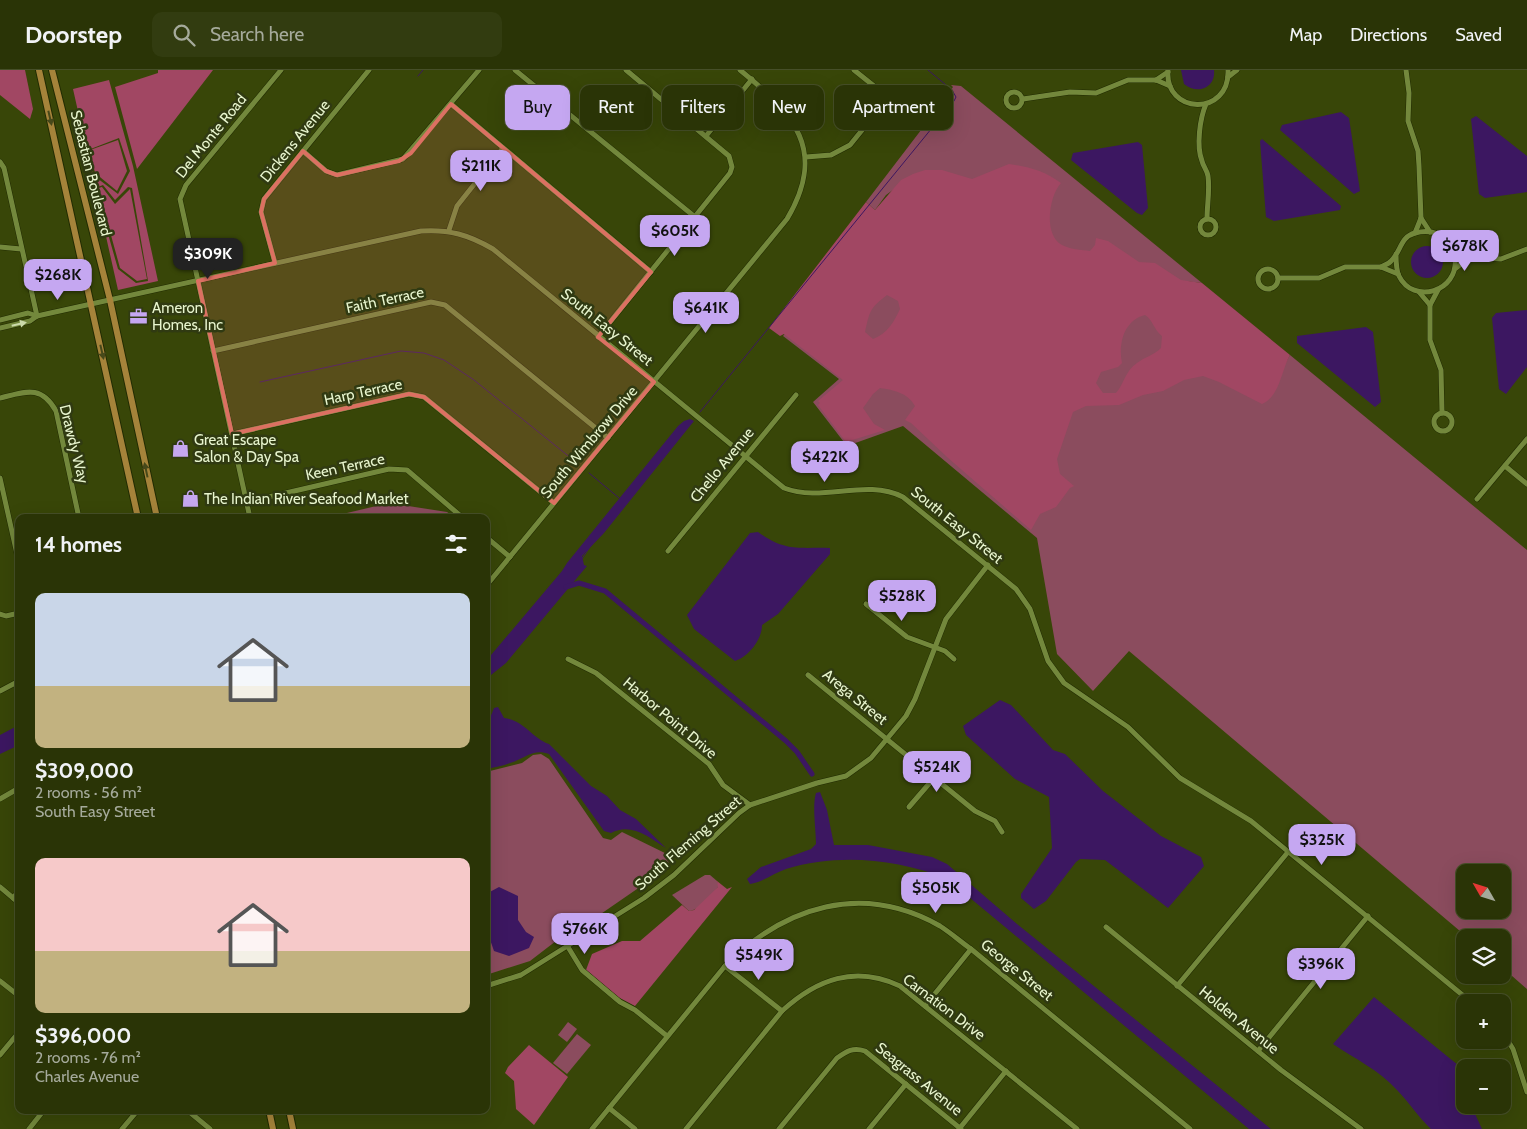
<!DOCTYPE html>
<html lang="en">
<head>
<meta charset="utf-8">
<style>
  body { margin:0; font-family:Cabin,sans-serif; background:#323c10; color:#f1f3f6; height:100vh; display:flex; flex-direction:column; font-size:19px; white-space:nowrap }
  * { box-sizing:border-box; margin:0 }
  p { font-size:16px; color:#a5aa9b }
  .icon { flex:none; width:28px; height:28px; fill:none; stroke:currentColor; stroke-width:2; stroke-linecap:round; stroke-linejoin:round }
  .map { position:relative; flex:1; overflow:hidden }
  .details { position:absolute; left:15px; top:444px; width:475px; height:600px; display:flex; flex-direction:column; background:#2a3406; border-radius:10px; box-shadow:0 5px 20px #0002,0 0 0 1px #464f28 }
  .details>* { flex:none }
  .guide { position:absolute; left:505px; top:15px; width:475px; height:45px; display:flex; gap:10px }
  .needle { width:32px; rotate:309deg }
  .tools { position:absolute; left:1456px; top:794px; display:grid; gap:10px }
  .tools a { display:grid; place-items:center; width:55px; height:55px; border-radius:10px; background:#2a3406; box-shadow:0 5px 20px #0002,0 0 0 1px #464f28; font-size:25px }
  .price { position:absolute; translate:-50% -42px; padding:0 11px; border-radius:10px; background:#c5a7f1; color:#111; font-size:16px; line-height:32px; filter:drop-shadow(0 1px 2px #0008) }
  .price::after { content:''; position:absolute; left:50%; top:30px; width:15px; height:11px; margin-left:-8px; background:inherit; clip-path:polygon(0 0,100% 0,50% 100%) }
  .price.on { background:#222; color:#fff }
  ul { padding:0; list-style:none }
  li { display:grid; align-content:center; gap:10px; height:265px; padding:0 20px }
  li span { display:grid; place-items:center; height:155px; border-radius:10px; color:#555 }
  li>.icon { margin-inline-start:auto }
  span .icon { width:90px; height:90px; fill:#fffc; stroke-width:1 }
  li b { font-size:21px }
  h2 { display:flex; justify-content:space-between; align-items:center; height:60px; padding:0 20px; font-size:21px }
  .chip { padding:0 18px; border-radius:10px; background:#2a3406; box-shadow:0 5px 20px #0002,0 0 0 1px #464f28; font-size:18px; line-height:45px }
  .chip.on { background:#c5a7f1; color:#111 }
  header { display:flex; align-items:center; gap:30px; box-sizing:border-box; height:70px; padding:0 25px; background:#2a3406; border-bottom:1px solid #464f28 }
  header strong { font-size:24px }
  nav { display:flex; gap:28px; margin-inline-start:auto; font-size:18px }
  .search { width:350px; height:45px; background:#323c10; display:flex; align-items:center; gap:12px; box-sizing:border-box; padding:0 18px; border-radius:10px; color:#a5aa9b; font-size:19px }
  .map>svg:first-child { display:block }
  .green { fill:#8b4c5e; fill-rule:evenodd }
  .forest { fill:#a14763; fill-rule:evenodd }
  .water { fill:#3c1761 }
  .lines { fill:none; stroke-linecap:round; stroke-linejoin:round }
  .stream { stroke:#3c1761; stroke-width:1 }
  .canal { stroke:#3c1761; stroke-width:5 }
  .minor-casing { stroke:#212b02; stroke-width:6 }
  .major-casing { stroke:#212b02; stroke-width:8 }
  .minor { stroke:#73883c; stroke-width:5 }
  .major { stroke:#a5833a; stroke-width:6 }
  .oneway { fill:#47491a }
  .oneway2 { fill:#cbdaaa }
  .marked { fill:#dc7062; fill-opacity:0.2; stroke:#dc7062; stroke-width:4; stroke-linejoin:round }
  .labels { text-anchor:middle; stroke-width:5; stroke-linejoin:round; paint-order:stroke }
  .street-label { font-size:15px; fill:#e8f5ce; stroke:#303a12 }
  .poi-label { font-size:15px; fill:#e8f5ce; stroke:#303a12; text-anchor:start }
</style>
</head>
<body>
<header>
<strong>Doorstep</strong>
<div class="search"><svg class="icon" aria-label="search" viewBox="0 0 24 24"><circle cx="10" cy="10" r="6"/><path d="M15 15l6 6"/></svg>Search here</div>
<nav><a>Map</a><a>Directions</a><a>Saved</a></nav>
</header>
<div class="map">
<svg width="1527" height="1059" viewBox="0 0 1527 1059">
  <rect width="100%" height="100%" fill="#384608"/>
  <g class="green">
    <path d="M951,15L961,16L1202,213L1184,211L1285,294L1290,285L1527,480V919L1503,898L1502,868L1467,867L1129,581L1093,621L1057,584L1037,468L903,356L847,376L813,332L839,309L783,266L915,104L886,125L875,140L866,132L944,30L953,17ZM1465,802H1502V840H1465Z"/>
    <path d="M389,433L447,442L454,447H330Z"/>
    <path d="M541,684L549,689L603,768L611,770L622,762L671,786L666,799L579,859L572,849L555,861L556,871L530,891L486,905V702L522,693L533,685Z"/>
    <path d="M705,805H710L717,811L719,816C712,825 700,840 689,841L672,825Z"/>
    <path d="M568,952L577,959L567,972L558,965Z"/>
    <path d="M577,964L591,975L567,1004L553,993Z"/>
  </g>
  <g class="forest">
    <path d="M0,0H25L33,39L30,49L0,25Z"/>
    <path d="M158,0H213L137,99L115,17L158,3Z"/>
    <path d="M109,10L133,96L158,211L118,220L73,19ZM119,68L130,101L118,124L93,105L88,80ZM103,115L115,130L128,117L132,118L148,211L136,213L118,199L95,118Z"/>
    <path d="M118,70L127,101L117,121L95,103L90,80Z"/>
    <path d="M1009,94C1030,97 1044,101 1061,113C1049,126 1043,165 1062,175C1069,179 1082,180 1090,181L1095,175L1096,168L1108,171L1139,192L1155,193L1181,210L1202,213L1290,285C1281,301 1280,326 1262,334L1219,312L1203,306L1184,310L1163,321L1143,325L1119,335L1086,336L1073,342L1057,389L1060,404L1074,416L1070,418L1056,437L1040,444L1031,460L947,387L911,353L905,350L915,336C908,323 894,320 880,318L873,324L863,338L874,354L885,360L846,372L818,335L820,333L818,331L843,310L784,264L780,266L769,258L866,132L875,140L901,110L913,104L925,100H942L972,109ZM887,225L898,231L900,239C894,252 887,264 873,269L865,262C870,241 869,239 887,225ZM1145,245C1153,250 1154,260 1162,266L1161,278C1154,285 1145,287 1137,293C1125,301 1124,314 1116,323H1103L1096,313L1101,302L1118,297L1122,293C1118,274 1124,250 1145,245Z"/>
    <path d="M102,117L115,134L130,119L147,209L137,211L120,198L98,118Z"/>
    <path d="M717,811L727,819L732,817L635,936L616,926L586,900L592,884L622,871H640L682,835L689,841L694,840L718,817Z"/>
    <path d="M529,975L568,1007L534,1055L516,1039L514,1011L505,1003L508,997Z"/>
  </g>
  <g class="water">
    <path d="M1181,0H1214C1216,18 1197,25 1184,14Z"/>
    <path d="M1341,42L1349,48L1360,121L1354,124L1280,60L1282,55Z"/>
    <path d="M1476,46L1527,86V122L1485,128L1479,124L1471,49Z"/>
    <path d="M1262,69L1341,136L1340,140L1274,151L1266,147L1260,71Z"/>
    <path d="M1138,72L1142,75L1148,138L1142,145L1137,143L1071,90L1073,83Z"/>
    <circle cx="1427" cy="192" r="16"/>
    <path d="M1527,240V297L1506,324L1499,319L1492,248L1496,243Z"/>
    <path d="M1366,257L1373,262L1381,332L1375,337L1297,273V266Z"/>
    <path d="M690,349L694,351L604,463L582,486L584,495L587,496L506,593L486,609V591L562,501L567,493L678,356L684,351Z"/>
    <path d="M758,462C786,482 797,477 830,478V484L778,544L762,555C762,570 748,587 735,591L694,559L687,545L750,463Z"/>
    <path d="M1000,630L1011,635L1053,680L1065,684L1103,721L1161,766L1201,787L1204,796L1168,838L1105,790L1080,789L1076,792L1046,831L1034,839L1021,828V824L1052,778L1049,727L1015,709L966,665L963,656Z"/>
    <path d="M498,637L504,648C524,650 532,668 549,674L591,716L607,726L620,740L636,749L666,778C649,767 631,752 611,763L604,761L549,684C533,678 524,689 510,693C503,696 494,697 486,699V658L494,638Z"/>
    <path d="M19,655V675L0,684V665Z"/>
    <path d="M820,722L827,740L834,775H868L932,787L947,794L1017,854L1271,1059H1249L946,808C895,789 839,783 786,799C774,803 763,812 750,814L747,809L761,797L811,779L816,774C816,759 812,736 816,723Z"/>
    <path d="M499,817L518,826V850L526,862L534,867L529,878L509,886L494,881L486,858V824Z"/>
    <path d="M1374,927L1458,995L1465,1017V1035H1471L1482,1059H1431C1418,1047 1409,1032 1397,1020C1379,1000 1355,989 1333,974Z"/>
  </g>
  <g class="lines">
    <g class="stream">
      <path d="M418,6L423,0"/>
      <path d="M260,312L401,281L424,283L444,290L474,310L577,393"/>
      <path d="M700,342L954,31L956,27L952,20L928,0"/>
      <path d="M589,403L619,428"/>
      <path d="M581,490L592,474"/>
    </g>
    <path class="canal" d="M566,517L579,513L605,521L786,671L797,682L812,704"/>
    <defs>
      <g id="minor">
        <path d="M515,0L695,147"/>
        <path d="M1168,0C1164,45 1230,47 1228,0"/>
        <path d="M1406,0L1409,23L1408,51L1418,81L1419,96L1421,148L1415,163"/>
        <path d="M1228,7L1237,0"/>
        <path d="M1156,10L1168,2"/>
        <circle cx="1014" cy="30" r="8"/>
        <path d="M1023,29L1070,22L1096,23L1128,10H1156L1170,16"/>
        <path d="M451,34L651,202"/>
        <path d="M1206,34C1200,48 1196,76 1202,91C1203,96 1207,100 1208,106C1210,120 1207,135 1207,149"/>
        <path d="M706,66L752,9"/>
        <path d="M303,81L326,101L337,105L403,89L479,0"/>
        <path d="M806,87L831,85L850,75L880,38L883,28L879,20L854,0"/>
        <path d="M0,92L4,98L37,246"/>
        <path d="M1421,148L1430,162"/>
        <circle cx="1208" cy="157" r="8"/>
        <path d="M449,160L457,136L503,78"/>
        <path d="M0,177L21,179"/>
        <path d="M1453,180L1470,187L1501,189L1527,179"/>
        <path d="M275,193L261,142L264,129L369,0"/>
        <path d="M1381,197C1384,195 1389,194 1391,191C1401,182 1400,167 1415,163C1427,160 1439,162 1447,171C1452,176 1454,181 1455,188C1459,222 1413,235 1399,206C1396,200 1396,191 1396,184"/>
        <path d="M1456,198L1470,187"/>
        <circle cx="1268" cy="209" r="10"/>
        <path d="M1278,208H1319L1345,197H1381L1398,204"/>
        <path d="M1419,222L1430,235V270L1441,300L1442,343"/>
        <path d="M1430,235L1438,220"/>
        <path d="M0,250L28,243L37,246"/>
        <path d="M0,258L30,251L37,246L421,161C449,159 469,165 493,179L784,418C823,433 865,408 903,427L1016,519L1030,539L1048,591L1064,613L1128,657L1180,708L1251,751L1471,932"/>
        <path d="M598,267L730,103L732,97L729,86L626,0"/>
        <path d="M213,281L431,232L445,235L608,368"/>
        <path d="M0,328C25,322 41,314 56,341L79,448"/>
        <circle cx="1443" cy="352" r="9"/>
        <path d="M232,364L409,324L424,327L554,433"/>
        <path d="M1505,396L1527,414"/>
        <path d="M0,408L19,493"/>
        <path d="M1477,429L1527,369"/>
        <path d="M247,432L389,399L407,400L463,448"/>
        <path d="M250,448L180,129L186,115L281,0"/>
        <path d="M486,467L510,487"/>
        <path d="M668,481L796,325"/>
        <path d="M486,516L787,149C828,80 794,44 740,0"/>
        <path d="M866,534L907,567L945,581L954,589"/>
        <path d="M0,544L6,546L19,543"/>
        <path d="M568,589L596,603L709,694L723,715L750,735"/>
        <path d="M808,605L975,741L995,751L1002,762"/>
        <path d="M0,621L19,611"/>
        <path d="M0,729L19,718"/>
        <path d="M909,737L934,708"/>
        <path d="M0,817L19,833"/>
        <path d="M13,828L19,821"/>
        <path d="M1106,857L1281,1000L1361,1059"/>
        <path d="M568,877L582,900L620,932L635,940L667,966"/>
        <path d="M725,896L782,941"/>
        <path d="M0,911L19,926"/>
        <path d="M486,916L521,905L644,828L674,805L739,743L750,735L817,713L846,706L871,688L906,646L915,629L946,549L988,495"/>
        <path d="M1177,916L1288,782"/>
        <path d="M925,936L971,879"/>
        <path d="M1502,961L1513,979L1527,1022"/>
        <path d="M1258,981L1368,846"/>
        <path d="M0,985L19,962"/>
        <path d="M609,1038L635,1059"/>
        <path d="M187,1040L210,1059"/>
        <path d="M29,1059L44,1040"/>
        <path d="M122,1059L138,1040"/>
        <path d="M592,1059L725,896C785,836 862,812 940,856C951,863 961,872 971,879L1190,1059"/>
        <path d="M686,1059L782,941C817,909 855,895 900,916L1077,1059"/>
        <path d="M779,1059L837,988C847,981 853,977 865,981L961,1059"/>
        <path d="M869,1059L906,1014"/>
        <path d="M959,1059L1006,1001"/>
      </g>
      <g id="major">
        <path d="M39,0L138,448"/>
        <path d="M52,0L110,230L157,448"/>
        <path d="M269,1040L273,1059"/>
        <path d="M289,1040L293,1059"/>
      </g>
    </defs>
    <use href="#minor" class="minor-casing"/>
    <use href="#major" class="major-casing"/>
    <use href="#minor" class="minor"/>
    <use href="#major" class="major"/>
  </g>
  <defs><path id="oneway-solid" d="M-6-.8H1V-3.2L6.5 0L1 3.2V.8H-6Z" transform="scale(1.25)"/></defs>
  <g class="oneway">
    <use href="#oneway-solid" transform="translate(50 48) rotate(77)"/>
    <use href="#oneway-solid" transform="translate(102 282) rotate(77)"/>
    <use href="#oneway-solid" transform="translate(146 400) rotate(-102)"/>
  </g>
  <use class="oneway2" href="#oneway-solid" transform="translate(19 254) rotate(-13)"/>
  <path class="marked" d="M451,34L651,202L598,267L654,312L554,433L424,327L409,324L232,364L198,211L275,193L261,142L264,129L303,81L326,101L337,105L399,91L411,83Z"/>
  <defs>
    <symbol id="office-bare" viewBox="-9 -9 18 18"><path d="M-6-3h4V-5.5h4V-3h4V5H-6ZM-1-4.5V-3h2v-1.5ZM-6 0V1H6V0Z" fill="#c5a7f1" stroke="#303a12" stroke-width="2.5" paint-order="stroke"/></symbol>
    <symbol id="shop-bare" viewBox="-9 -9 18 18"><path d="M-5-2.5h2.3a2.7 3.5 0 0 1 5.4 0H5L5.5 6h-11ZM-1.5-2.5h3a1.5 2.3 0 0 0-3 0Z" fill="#c5a7f1" stroke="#303a12" stroke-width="2.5" paint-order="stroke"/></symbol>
  </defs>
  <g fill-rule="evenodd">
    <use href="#office-bare" x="126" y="234" width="25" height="25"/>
    <use href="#shop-bare" x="168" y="366" width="25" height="25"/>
    <use href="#shop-bare" x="178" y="416" width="25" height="25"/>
  </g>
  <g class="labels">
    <g class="street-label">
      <text transform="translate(211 66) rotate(-51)" y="5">Del Monte Road</text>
      <text transform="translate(295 71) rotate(-51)" y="5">Dickens Avenue</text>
      <text transform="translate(91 103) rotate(76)" y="5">Sebastian Boulevard</text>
      <text transform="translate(385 230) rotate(-12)" y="5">Faith Terrace</text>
      <text transform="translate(607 257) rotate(39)" y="5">South Easy Street</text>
      <text transform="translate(363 322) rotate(-12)" y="5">Harp Terrace</text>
      <text transform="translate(589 372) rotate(-50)" y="5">South Wimbrow Drive</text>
      <text transform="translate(74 374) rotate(76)" y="5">Drawdy Way</text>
      <text transform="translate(722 395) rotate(-51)" y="5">Chello Avenue</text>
      <text transform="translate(345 397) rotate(-12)" y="5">Keen Terrace</text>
      <text transform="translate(957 455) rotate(39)" y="5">South Easy Street</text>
      <text transform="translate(855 627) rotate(39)" y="5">Arega Street</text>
      <text transform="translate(670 648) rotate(40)" y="5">Harbor Point Drive</text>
      <text transform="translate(688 773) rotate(-41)" y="5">South Fleming Street</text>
      <text transform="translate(1017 900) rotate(39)" y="5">George Street</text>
      <text transform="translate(944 937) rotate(37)" y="5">Carnation Drive</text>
      <text transform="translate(1239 950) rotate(39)" y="5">Holden Avenue</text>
      <text transform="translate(919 1009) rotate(39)" y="5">Seagrass Avenue</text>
    </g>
    <g class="poi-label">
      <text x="152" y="243">Ameron<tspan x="152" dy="17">Homes, Inc</tspan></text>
      <text x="194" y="375">Great Escape<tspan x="194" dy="17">Salon &amp; Day Spa</tspan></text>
      <text x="204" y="434">The Indian River Seafood Market</text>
    </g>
  </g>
</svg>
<div class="tools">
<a><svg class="needle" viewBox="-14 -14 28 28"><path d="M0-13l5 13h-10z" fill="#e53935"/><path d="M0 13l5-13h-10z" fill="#a5aa9b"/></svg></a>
<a><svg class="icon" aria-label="layers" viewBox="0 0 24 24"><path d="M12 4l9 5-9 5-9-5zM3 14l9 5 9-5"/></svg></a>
<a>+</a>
<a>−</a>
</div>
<b class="price" style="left:481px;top:122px">$211K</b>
<b class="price" style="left:675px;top:187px">$605K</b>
<b class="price" style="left:1465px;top:202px">$678K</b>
<b class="price on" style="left:208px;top:210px">$309K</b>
<b class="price" style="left:58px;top:231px">$268K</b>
<b class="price" style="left:706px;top:264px">$641K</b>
<b class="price" style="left:825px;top:413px">$422K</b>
<b class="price" style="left:902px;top:552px">$528K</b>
<b class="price" style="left:937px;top:723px">$524K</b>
<b class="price" style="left:1322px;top:796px">$325K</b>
<b class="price" style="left:936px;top:844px">$505K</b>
<b class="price" style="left:585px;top:885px">$766K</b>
<b class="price" style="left:759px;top:911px">$549K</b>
<b class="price" style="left:1321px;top:920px">$396K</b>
<div class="guide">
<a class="chip on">Buy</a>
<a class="chip">Rent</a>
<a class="chip">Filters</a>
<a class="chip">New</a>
<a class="chip">Apartment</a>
</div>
<section class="details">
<h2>14 homes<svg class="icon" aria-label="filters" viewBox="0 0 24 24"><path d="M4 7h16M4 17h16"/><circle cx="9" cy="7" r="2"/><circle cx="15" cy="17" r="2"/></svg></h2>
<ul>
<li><span style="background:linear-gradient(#c9d6e8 60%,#c2b280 0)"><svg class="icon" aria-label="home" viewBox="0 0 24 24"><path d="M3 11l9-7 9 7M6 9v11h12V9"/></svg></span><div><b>$309,000</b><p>2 rooms · 56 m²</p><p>South Easy Street</p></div></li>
<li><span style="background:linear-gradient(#f6c9c9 60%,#c2b280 0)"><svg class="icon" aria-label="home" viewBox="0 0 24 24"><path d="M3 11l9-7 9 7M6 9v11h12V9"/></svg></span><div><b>$396,000</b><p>2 rooms · 76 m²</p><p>Charles Avenue</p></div></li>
</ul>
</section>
</div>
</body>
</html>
